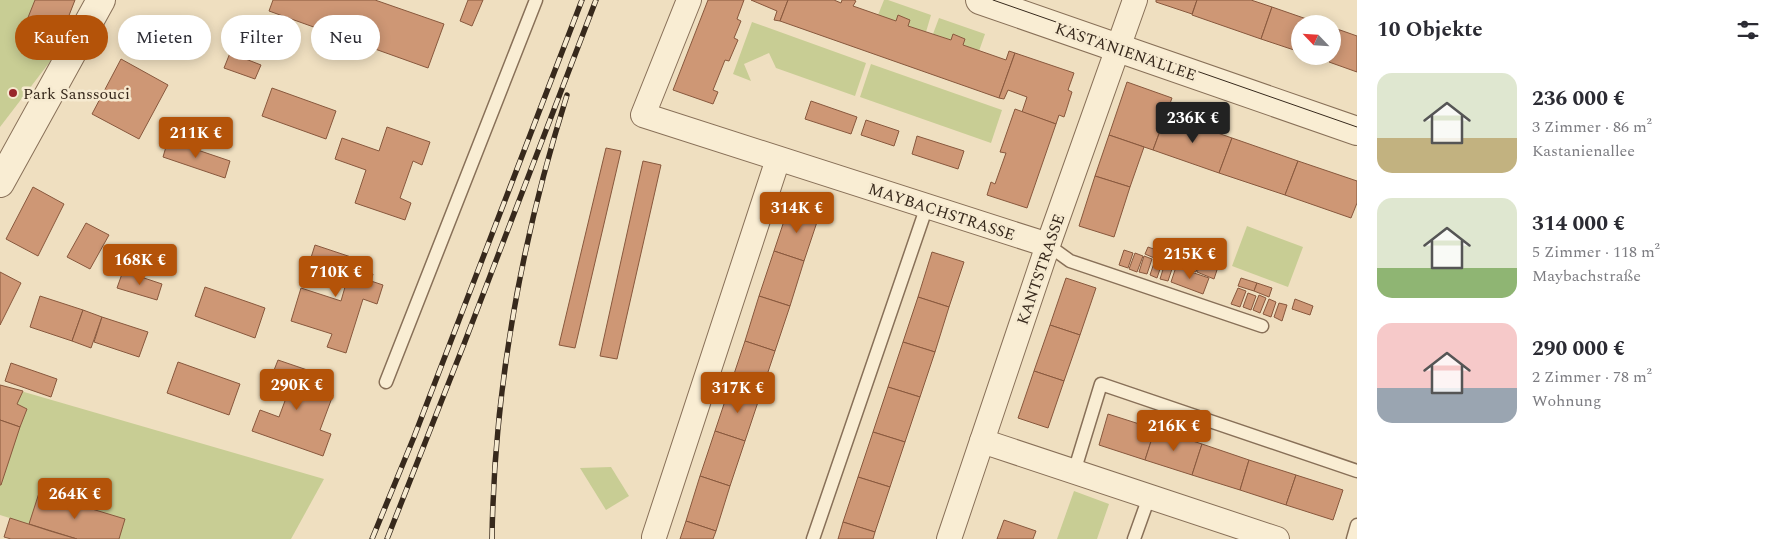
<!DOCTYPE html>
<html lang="de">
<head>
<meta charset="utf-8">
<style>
  body { margin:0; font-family:Spectral,serif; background:#f7f7f7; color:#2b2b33; height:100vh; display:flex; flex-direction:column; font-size:19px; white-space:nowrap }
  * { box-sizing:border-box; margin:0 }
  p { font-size:16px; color:#7c7c81 }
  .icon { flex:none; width:28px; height:28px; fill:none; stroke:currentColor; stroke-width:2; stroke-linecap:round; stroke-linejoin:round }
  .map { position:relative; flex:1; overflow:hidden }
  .sheet { display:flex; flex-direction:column; background:#fff; width:425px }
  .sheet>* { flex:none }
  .hud { position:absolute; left:15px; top:15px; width:475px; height:45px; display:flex; gap:10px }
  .needle { width:32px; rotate:295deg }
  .fabs { position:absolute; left:1291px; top:15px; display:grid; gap:10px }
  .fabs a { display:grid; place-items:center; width:50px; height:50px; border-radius:50%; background:#fff; box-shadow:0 2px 12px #0003; font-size:25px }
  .price { position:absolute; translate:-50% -42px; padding:0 11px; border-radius:5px; background:#b45309; color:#fff; font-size:16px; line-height:32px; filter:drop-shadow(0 1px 2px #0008) }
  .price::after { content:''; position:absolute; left:50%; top:30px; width:15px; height:11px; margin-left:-8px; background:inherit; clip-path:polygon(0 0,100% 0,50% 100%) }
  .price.current { background:#222; color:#fff }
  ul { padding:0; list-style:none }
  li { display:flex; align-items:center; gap:15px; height:125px; padding:0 20px }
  li span { display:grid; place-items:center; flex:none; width:140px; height:100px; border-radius:15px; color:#555 }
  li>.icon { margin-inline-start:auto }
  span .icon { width:60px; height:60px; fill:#fffc; stroke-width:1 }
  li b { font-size:21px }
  h2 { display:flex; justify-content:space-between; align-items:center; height:60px; padding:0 20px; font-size:21px }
  .chip { padding:0 18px; border-radius:22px; background:#fff; box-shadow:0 2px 12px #0003; font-size:18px; line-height:45px }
  .chip.current { background:#b45309; color:#fff }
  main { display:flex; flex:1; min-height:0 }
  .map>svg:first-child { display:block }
  .green { fill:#c8cd94 }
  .building { fill:#ce9775; stroke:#88583d }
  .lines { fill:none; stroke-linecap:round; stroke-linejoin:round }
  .service-casing { stroke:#887058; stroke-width:15 }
  .minor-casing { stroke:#887058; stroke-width:26 }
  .tertiary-casing { stroke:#887058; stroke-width:30 }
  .service { stroke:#f9edd3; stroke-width:12 }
  .minor { stroke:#f9edd3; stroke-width:24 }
  .tertiary { stroke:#f9edd3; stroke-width:28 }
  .tram { stroke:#37291c; stroke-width:1 }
  .rail-casing { stroke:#37291c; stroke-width:5.5 }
  .rail { stroke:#f6ead0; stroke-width:4; stroke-dasharray:11; stroke-linecap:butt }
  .poi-dot { fill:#98272b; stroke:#f6ead0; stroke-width:2 }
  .labels { text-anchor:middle; stroke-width:5; stroke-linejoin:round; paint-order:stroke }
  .street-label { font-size:16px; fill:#37291c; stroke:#f6ead0 }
  .poi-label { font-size:16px; fill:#37291c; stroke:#f6ead0; text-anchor:start }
</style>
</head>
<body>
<main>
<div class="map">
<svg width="1357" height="539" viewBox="0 0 1357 539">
  <rect width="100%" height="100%" fill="#efdfc0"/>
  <g class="green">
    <path d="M0,0H75L52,59L0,127Z"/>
    <path d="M884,0H888L931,15L926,32L908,26L910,20L899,16L896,21L878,15Z"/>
    <path d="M939,18L985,34L979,51L963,45L965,39L953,35L951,40L933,34Z"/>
    <path d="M752,22L866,63L855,96L776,68L769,53L744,64L751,81L733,74Z"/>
    <path d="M871,64L1002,110L991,143L860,97Z"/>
    <path d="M1247,226L1303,247L1288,287L1232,266Z"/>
    <path d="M0,385L324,479L291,539H77L0,515Z"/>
    <path d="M611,467L629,496L606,510L580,468Z"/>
    <path d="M1074,491L1109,504L1097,539H1057Z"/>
  </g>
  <g class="building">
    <path d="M35,0H75L52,59L17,45Z"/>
    <path d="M273,0H375L444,24L428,68L269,11Z"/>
    <path d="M468,0H483L472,26L460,21Z"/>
    <path d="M708,0H744L737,19L741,21L734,38L738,40L729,61L725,60L713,90L718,92L713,104L673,90Z"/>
    <path d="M751,0H788L780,21L774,20L777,11Z"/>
    <path d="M788,0H834L841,3L842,0H854L856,1L853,6L896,21L898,15L910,20L908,26L951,40L953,34L965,39L963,45L1006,60L1009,51L1015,53L999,98L780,21Z"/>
    <path d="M1156,0H1197L1192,14L1156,2Z"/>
    <path d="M1197,0H1251L1272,7L1261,39L1192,15Z"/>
    <path d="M1272,7L1321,24H1300V52L1261,39Z"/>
    <path d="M1332,28L1340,30L1332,52Z"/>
    <path d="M1340,30L1357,36V72L1329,62L1332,56Z"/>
    <path d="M230,53L261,65L255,79L224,68Z"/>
    <path d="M1015,53L1074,73L1068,90L1072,92L1064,117L1059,115L1056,124L1022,112L1027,97L1008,90L1004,99L999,98Z"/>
    <path d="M121,59L168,85L139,139L92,114Z"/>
    <path d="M1127,82L1172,98L1153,150L1109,135Z"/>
    <path d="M272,88L336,111L326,139L262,116Z"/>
    <path d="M811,101L857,117L851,134L805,119Z"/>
    <path d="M1015,109L1056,124L1027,208L987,195L991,182L995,184L1006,153L1000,152Z"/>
    <path d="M1166,115L1232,138L1219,173L1153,150Z"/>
    <path d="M866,120L899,131L894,146L861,135Z"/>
    <path d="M387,127L430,142L422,165L413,161L400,198L411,203L405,220L355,203L366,170L335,159L342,138L379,151Z"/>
    <path d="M1109,135L1144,147L1130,187L1095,176Z"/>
    <path d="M917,136L964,151L958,169L912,154Z"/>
    <path d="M1232,138L1298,161L1285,195L1219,173Z"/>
    <path d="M168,140L230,161L225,178L163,157Z"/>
    <path d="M606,148L621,151L575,348L559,345Z"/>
    <path d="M643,161L661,165L617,359L600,356Z"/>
    <path d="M1298,161L1357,181V203L1351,218L1285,195Z"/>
    <path d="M1095,176L1130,187L1114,237L1079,226Z"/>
    <path d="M33,187L64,204L38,256L6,239Z"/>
    <path d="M789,206L819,216L804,261L774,251Z"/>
    <path d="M86,223L109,235L90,269L67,257Z"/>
    <path d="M315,245L357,259L354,268L373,274L371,281L383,285L377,304L363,299L346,353L327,347L332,334L291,321L301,288L341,301L347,280L308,267Z"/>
    <path d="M1148,247L1162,252L1159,260L1145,254Z"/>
    <path d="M1124,250L1133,253L1128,268L1119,265Z"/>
    <path d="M774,251L804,261L790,306L759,296Z"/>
    <path d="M932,252L964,262L949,307L918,297Z"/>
    <path d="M1135,253L1143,256L1137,272L1129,269Z"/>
    <path d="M1144,256L1152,259L1147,274L1139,272Z"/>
    <path d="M1183,257L1199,263L1196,272L1179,266Z"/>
    <path d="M1155,260L1162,263L1157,278L1150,275Z"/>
    <path d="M1165,263L1173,266L1168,281L1160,279Z"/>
    <path d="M1201,264L1217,270L1214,279L1197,272Z"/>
    <path d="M1176,267L1209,278L1203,294L1171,282Z"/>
    <path d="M123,271L162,284L157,300L117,288Z"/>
    <path d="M0,272L21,283L0,325Z"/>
    <path d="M1066,278L1096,288L1080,335L1050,325Z"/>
    <path d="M1241,278L1257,283L1254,291L1238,286Z"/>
    <path d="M1257,283L1272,288L1269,297L1254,291Z"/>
    <path d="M205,287L265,308L255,338L195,316Z"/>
    <path d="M1238,288L1246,291L1240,307L1231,304Z"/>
    <path d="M1248,293L1256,296L1251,310L1243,307Z"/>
    <path d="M1259,295L1266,298L1260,313L1253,310Z"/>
    <path d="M40,296L83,310L72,341L30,327Z"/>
    <path d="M759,296L790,306L775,351L745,341Z"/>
    <path d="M918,297L949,307L935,352L903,342Z"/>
    <path d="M1269,299L1276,302L1271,317L1263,314Z"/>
    <path d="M1295,299L1313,306L1310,315L1292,309Z"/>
    <path d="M1279,303L1287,305L1282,321L1274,317Z"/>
    <path d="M83,310L102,317L91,348L72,341Z"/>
    <path d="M102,317L148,332L139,357L94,342Z"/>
    <path d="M1050,325L1080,335L1064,381L1034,371Z"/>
    <path d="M745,341L775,351L760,396L730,386Z"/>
    <path d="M903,342L935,352L920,397L888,387Z"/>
    <path d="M278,360L319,374L314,388L333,395L320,430L331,434L323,456L252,431L260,410L279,417L289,390L269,383Z"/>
    <path d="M178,362L240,384L229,415L167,393Z"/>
    <path d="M11,363L57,379L51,397L5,381Z"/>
    <path d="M1034,371L1064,381L1048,428L1018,418Z"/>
    <path d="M0,385L23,391L17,404L27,409L20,427L0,420Z"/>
    <path d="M730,386L760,396L745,441L715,431Z"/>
    <path d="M888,387L920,397L905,442L873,432Z"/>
    <path d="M1108,414L1155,429L1145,460L1099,445Z"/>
    <path d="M0,420L20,427L1,485H0Z"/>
    <path d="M1155,429L1202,444L1192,475L1145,460Z"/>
    <path d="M715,431L745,441L730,486L700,476Z"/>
    <path d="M873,432L905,442L890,487L858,477Z"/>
    <path d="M1202,444L1249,460L1240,490L1192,475Z"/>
    <path d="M1249,460L1296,475L1286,505L1240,490Z"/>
    <path d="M1296,475L1343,490L1333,520L1286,505Z"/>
    <path d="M700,476L730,486L716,531L686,521Z"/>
    <path d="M858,477L890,487L875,532L843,522Z"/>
    <path d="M39,493L125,519L119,539H77L29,524Z"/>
    <path d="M10,518L50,531L77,539H11L4,537Z"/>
    <path d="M1004,520L1036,531L1033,539H997Z"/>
    <path d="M686,521L716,531L713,539H680Z"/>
    <path d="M843,522L875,532L873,539H838Z"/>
  </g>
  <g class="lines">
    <defs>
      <g id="service">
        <path d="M1048,245L1070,261L1262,326"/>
        <path d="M386,382L536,0"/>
        <path d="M1074,472L1101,384L1357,471"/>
        <path d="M813,539L927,206"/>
        <path d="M1134,539L1149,497"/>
        <path d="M1353,539L1357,525"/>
      </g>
      <g id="minor">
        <path d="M689,0L643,115L1048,245"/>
        <path d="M982,441L1277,539"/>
        <path d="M654,537L778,159"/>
        <path d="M949,539L1048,245L1135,0"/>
      </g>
      <g id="tertiary">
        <path d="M980,0L1357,131"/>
        <path d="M0,183L101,0"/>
      </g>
    </defs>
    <use href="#service" class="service-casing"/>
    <use href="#minor" class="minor-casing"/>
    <use href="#tertiary" class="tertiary-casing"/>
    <use href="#service" class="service"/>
    <use href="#minor" class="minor"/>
    <use href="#tertiary" class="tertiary"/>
    <path class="tram" d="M993,0L1357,127"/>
    <defs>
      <g id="rail">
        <path d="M372,539L414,437L582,0"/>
        <path d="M387,539L464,344L596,0"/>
        <path d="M492,539C494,389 522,238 567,95"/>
      </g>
    </defs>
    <use href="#rail" class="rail-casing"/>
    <use href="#rail" class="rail"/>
  </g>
  <circle class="poi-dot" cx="13" cy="93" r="5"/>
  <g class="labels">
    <g class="street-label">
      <text transform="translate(1126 51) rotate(19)" y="6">KASTANIENALLEE</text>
      <text transform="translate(942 211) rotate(18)" y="6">MAYBACHSTRASSE</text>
      <text transform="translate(1040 269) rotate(-71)" y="6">KANTSTRASSE</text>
    </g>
    <g class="poi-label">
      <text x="23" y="99">Park Sanssouci</text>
    </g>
  </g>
</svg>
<div class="fabs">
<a><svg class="needle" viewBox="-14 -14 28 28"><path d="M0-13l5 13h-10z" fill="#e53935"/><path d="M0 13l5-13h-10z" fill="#7c7c81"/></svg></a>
</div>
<b class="price current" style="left:1193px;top:144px">236K €</b>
<b class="price" style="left:196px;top:159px">211K €</b>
<b class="price" style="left:797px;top:234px">314K €</b>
<b class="price" style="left:1190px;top:280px">215K €</b>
<b class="price" style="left:140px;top:286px">168K €</b>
<b class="price" style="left:336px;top:298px">710K €</b>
<b class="price" style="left:297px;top:411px">290K €</b>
<b class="price" style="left:738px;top:414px">317K €</b>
<b class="price" style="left:1174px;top:452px">216K €</b>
<b class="price" style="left:75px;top:520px">264K €</b>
<div class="hud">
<a class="chip current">Kaufen</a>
<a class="chip">Mieten</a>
<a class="chip">Filter</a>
<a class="chip">Neu</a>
</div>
</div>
<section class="sheet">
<h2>10 Objekte<svg class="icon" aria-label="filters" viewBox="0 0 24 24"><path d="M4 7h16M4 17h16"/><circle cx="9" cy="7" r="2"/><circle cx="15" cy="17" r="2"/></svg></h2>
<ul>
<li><span style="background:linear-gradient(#dfe7d0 65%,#c2b280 0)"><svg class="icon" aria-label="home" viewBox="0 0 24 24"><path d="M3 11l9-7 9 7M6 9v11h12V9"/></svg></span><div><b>236 000 €</b><p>3 Zimmer · 86 m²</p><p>Kastanienallee</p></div></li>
<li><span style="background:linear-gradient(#dfe7d0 70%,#8fb573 0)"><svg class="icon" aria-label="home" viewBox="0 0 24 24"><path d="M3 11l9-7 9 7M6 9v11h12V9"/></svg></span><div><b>314 000 €</b><p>5 Zimmer · 118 m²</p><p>Maybachstraße</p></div></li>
<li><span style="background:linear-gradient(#f6c9c9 65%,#9aa5b1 0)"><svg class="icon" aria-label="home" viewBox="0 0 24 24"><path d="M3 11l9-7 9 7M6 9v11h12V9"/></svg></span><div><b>290 000 €</b><p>2 Zimmer · 78 m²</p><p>Wohnung</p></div></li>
</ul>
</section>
</main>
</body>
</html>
